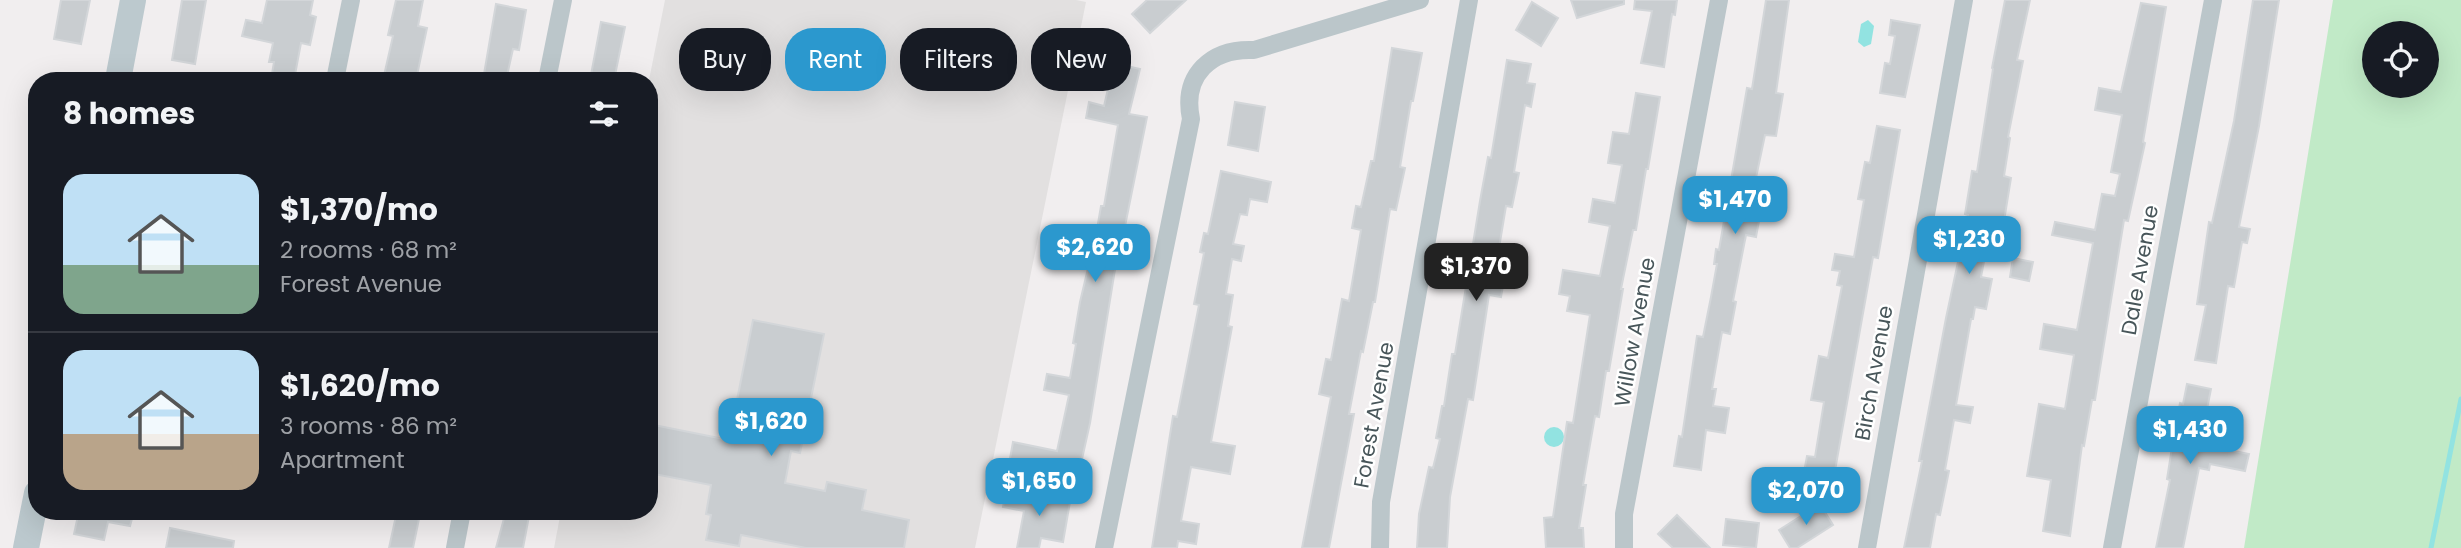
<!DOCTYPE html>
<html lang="en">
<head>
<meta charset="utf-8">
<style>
  body { margin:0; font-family:Poppins,sans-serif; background:#20242c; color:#f1f3f6; height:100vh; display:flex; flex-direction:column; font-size:26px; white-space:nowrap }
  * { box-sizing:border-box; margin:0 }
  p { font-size:23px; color:#9ea1a6 }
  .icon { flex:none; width:38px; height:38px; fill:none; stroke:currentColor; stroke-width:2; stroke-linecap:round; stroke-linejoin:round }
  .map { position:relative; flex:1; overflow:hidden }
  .side { position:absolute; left:28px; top:72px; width:630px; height:448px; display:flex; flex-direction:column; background:#171b24; border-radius:28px; box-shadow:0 7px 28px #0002 }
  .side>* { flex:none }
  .guide { position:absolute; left:679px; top:28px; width:665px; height:63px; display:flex; gap:14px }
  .controls { position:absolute; left:2362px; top:21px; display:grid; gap:14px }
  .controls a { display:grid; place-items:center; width:77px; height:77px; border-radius:50%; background:#171b24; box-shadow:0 7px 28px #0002; font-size:35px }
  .price { position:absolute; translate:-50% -60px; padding:0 16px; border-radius:14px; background:#2b98ce; color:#fff; font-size:23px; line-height:46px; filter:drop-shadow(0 2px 4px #0008) }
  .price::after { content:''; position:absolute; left:50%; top:42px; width:21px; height:16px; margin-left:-10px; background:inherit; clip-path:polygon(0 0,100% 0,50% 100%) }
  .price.selected { background:#222; color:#fff }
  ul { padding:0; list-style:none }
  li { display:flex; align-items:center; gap:21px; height:175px; padding:0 35px }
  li+li { border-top:2px solid #363941 }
  li span { display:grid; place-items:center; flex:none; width:196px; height:140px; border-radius:21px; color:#555 }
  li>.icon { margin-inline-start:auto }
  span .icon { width:84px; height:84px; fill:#fffc; stroke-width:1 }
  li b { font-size:30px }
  h2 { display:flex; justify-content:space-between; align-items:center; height:84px; padding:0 35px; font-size:30px }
  .tag { padding:0 24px; border-radius:28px; background:#171b24; box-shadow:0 7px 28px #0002; font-size:24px; line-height:63px }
  .tag.selected { background:#2b98ce; color:#fff }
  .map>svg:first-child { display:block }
  .education { fill:#e2e0e0 }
  .green { fill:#c1eac7; fill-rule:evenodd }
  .water { fill:#92e3e1 }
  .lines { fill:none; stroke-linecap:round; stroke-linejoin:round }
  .stream { stroke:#92e3e1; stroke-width:5 }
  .building { fill:#c9cdd0; stroke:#d3d6d9; stroke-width:2 }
  .minor { stroke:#bbc6ca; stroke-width:18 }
  .secondary { stroke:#bcc9ce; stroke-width:26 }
  .labels { text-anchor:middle; stroke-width:5; stroke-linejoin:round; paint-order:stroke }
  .street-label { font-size:21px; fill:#48565a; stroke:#fff }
</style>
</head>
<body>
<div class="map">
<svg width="2461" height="548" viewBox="0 0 2461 548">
  <rect width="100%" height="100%" fill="#f1eeef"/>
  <path class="education" d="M665,0H1076L1086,2L975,548H554L561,511H649V80Z"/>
  <path class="green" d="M2333,0H2461V548H2244ZM2375,33H2427V86H2375Z"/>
  <g class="water">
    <path d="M1868,20L1874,26L1871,44L1864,47L1858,42L1861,24Z"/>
    <circle cx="1554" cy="437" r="10"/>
  </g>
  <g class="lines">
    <path class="stream" d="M2431,548L2461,399"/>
  </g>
  <g class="building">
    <path d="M61,0H90L81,44L54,39Z"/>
    <path d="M182,0H206L195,64L172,60Z"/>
    <path d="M267,0H313L310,15L316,17L310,45L301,43L294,80H271L274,62H269L273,43L242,36L246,20L262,23Z"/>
    <path d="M396,0H423L418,26L427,28L416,80H383L393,36L388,35Z"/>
    <path d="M1147,0H1186L1150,33L1132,14Z"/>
    <path d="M1571,0H1624V4L1577,18Z"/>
    <path d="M1635,0H1677L1675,15L1672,14L1664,67L1641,63L1652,11L1634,9Z"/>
    <path d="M1766,0H1789L1776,93L1783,94L1776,136L1765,135L1753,192L1764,194L1756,237L1746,235L1733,301L1736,302L1730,334L1722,332L1712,389H1716L1713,406L1729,408L1725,433L1706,430L1701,470L1674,466L1679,436L1682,437L1697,336L1703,337L1711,297L1717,264H1714L1716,249L1719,250L1747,88L1752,89Z"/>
    <path d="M2005,0H2030L2017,60L2023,61L2008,137L2010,138L2004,176L2011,178L2004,221L1992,219L1981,277L1992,279L1986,309L1975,307L1973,319H1971L1956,405L1973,407L1970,423L1954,420L1945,470L1949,471L1940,515L1936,514L1930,548H1904L1922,461H1919L1946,318L1968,215L1965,214L1972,171L1977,172L1993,69L1992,68Z"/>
    <path d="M2253,0H2279L2259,126L2239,227L2250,229L2247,243L2242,242L2234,287L2228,286L2216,363L2195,360L2206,305L2197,304L2209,222L2212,223L2234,121Z"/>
    <path d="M1532,2L1558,18L1541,46L1516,30Z"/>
    <path d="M2141,3L2166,7L2143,142L2145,143L2128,221L2124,220L2095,400H2092L2084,446L2082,445L2070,536L2043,531L2051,480L2027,476L2039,404L2065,409L2074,355L2040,349L2044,324L2077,330L2093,243L2052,235L2055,222L2095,230L2102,194L2115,196L2120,174L2111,172L2122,115L2095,110L2099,88L2121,92Z"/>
    <path d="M496,4L526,10L519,50L513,49L506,80H483Z"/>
    <path d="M1891,20L1920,25L1905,97L1880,93L1885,63L1890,64L1895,36L1889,35Z"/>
    <path d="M601,22L625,27L614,80H590Z"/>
    <path d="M1392,48L1422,53L1413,101H1411L1400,167L1405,168L1396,210L1390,209L1375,302H1373L1363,352L1361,351L1349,414H1354L1329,548H1302L1331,397L1319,394L1326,359L1331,360L1342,299L1349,301L1361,230L1352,228L1356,206L1361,207L1371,161H1374Z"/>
    <path d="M1507,60L1531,64L1527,83L1535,84L1531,107L1525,105L1514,172L1519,173L1512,207L1506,206L1495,272L1505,274L1501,297L1489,295L1473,400L1468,399L1450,497L1447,548H1417L1419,514L1429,467L1433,468L1440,439L1436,438L1442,406H1444L1452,354H1455L1480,201L1488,157L1491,158Z"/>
    <path d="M1114,63L1140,69L1129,114L1147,117L1120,251H1118L1090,423L1078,477L1009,464L1013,442L1057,451L1069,395L1044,390L1047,374L1070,378L1076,344L1073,343L1080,302L1089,264H1091L1101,206H1104L1118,125L1086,118L1089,102L1104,106Z"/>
    <path d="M1636,93L1660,97L1648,169H1646L1636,230H1633L1621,289H1623L1609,371H1606L1599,417L1595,416L1583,485H1586L1579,528H1583L1584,548H1546L1544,518L1553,517L1567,422L1573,423L1590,315L1567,311L1570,296L1559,294L1563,270L1600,276L1610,226L1589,222L1593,199L1615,203L1622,165L1608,163L1613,132L1629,134Z"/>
    <path d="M1235,102L1265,107L1258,151L1228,145Z"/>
    <path d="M1877,126L1900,130L1878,258L1873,257L1831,493L1801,488L1807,456L1815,457L1824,402L1811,400L1819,356L1828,358L1842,286L1837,285L1840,271L1832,270L1835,254L1854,257L1864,200L1858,199L1865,162L1870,163Z"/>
    <path d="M1221,171L1271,182L1267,202L1250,199L1247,215L1240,214L1233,244L1244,246L1241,261L1232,259L1226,294L1233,295L1228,326L1232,327L1211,442L1235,446L1230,474L1191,467L1181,521L1199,524L1196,544L1178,541L1177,548H1152L1173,416L1177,417L1199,305L1194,304L1204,253L1200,252L1204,233L1208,234Z"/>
    <path d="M2013,258L2033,262L2029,281L2010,277Z"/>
    <path d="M753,320L824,334L800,453L791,451L785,483L825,491L827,482L866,490L862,510L909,520L904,548H806L741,535L739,546L706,540L711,515L706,514L711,485L649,473V424L729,440Z"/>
    <path d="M2187,384L2211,389L2200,444L2249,454L2245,471L2210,464L2209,470L2199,468L2183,548H2156L2170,480L2167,479L2174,435L2180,403L2183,404Z"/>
    <path d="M1006,491L1070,502L1063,542L1041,538L1039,548H1017L1024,511L1003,507Z"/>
    <path d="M1820,504L1833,525L1797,548H1790L1779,530Z"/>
    <path d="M79,511H134L130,526L108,522L104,540L74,534Z"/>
    <path d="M397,511L420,514L413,548H389Z"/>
    <path d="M506,511H530L523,548H496Z"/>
    <path d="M1677,515L1710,548H1673L1658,534Z"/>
    <path d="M1726,519L1759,523L1756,548L1723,545Z"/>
    <path d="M170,528L234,541L233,548H166Z"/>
  </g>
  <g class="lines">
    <g class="minor">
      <path d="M335,80L351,0"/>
      <path d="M547,80L563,0"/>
      <path d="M455,548L462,511"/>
      <path d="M1104,548L1191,119C1182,75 1211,48 1254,50L1420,0"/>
      <path d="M1380,548L1381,502L1469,0"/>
      <path d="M1624,548V514L1719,0"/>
      <path d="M1867,548L1964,0"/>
      <path d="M2112,548L2213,0"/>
    </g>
    <g class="secondary">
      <path d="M118,80L133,0"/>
      <path d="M26,548L37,493"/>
    </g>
  </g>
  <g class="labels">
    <g class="street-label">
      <text transform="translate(2140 270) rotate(-80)" y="7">Dale Avenue</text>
      <text transform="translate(1635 332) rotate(-80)" y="7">Willow Avenue</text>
      <text transform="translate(1874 373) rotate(-80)" y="7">Birch Avenue</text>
      <text transform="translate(1374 415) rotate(-80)" y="7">Forest Avenue</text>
    </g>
  </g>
</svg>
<div class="controls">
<a><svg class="icon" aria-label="locate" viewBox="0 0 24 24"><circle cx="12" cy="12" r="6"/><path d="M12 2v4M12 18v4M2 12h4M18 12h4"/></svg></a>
</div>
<b class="price" style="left:1735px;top:236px">$1,470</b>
<b class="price" style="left:1969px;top:276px">$1,230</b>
<b class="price" style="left:1095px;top:284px">$2,620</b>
<b class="price selected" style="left:1476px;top:303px">$1,370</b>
<b class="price" style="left:771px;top:458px">$1,620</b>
<b class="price" style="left:2190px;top:466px">$1,430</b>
<b class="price" style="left:1039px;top:518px">$1,650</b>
<b class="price" style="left:1806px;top:527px">$2,070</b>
<div class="guide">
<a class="tag">Buy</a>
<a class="tag selected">Rent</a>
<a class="tag">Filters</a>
<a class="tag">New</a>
</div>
<section class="side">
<h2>8 homes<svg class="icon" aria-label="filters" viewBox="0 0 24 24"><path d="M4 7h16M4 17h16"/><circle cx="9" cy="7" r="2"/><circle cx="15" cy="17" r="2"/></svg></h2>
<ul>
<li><span style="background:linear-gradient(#bfe0f5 65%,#7fa58c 0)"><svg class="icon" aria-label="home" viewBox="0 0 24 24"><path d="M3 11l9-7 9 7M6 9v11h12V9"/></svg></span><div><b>$1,370/mo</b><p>2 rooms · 68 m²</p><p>Forest Avenue</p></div></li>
<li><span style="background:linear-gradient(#bfe0f5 60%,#b9a48a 0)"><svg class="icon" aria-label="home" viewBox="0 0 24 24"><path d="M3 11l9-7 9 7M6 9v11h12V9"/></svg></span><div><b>$1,620/mo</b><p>3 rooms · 86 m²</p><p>Apartment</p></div></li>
</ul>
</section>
</div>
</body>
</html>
